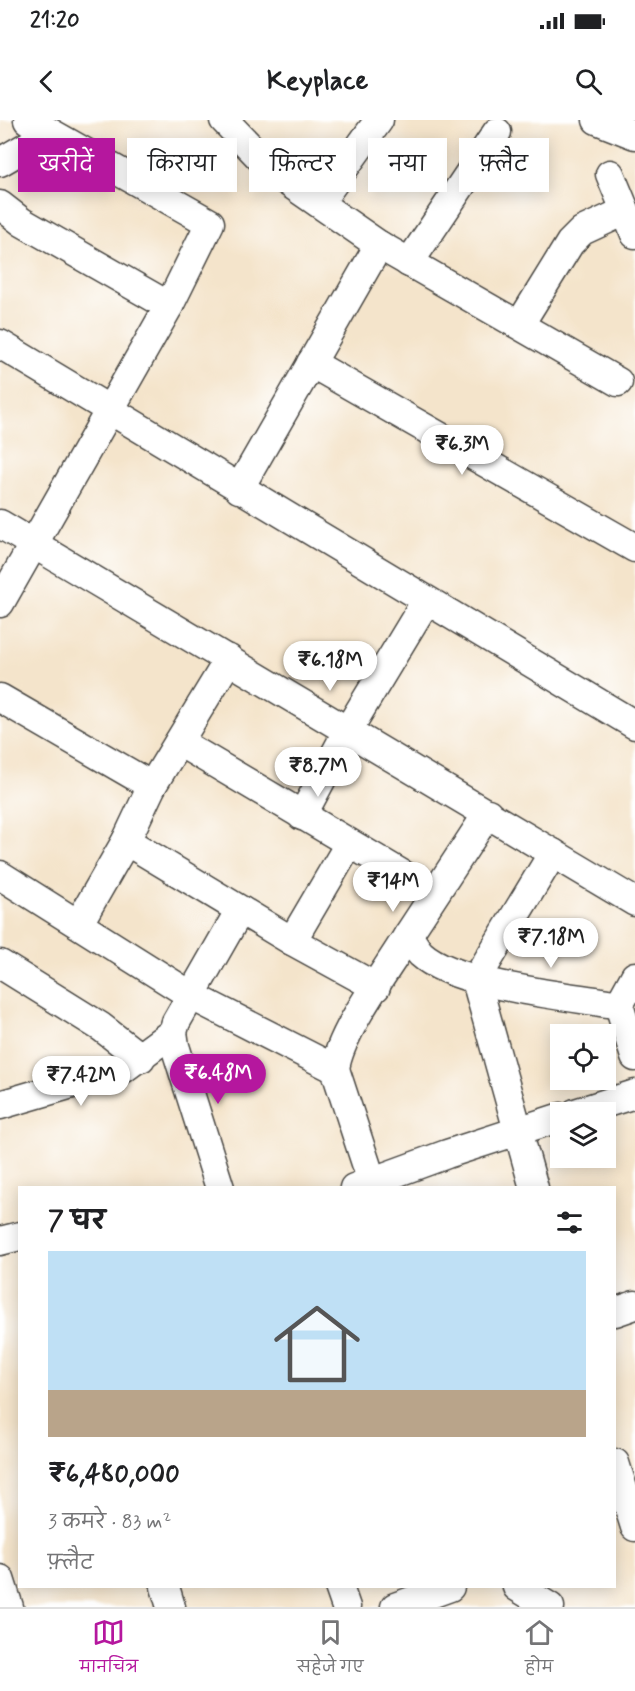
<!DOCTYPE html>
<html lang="hi">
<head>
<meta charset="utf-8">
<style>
  body { margin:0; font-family:Mynerve,"Playpen Sans Deva",sans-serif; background:#f2f2f2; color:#202124; height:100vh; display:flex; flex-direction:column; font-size:22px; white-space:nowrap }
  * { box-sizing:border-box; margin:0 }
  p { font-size:20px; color:#757577 }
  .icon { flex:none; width:33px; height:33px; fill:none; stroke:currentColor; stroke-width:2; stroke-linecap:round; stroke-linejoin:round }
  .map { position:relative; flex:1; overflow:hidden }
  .panel { position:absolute; left:18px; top:1066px; width:598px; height:402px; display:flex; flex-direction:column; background:#fff; border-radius:0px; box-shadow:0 3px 15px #0003 }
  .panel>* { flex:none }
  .guide { position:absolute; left:18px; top:18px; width:600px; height:54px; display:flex; gap:12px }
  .buttons { position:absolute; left:550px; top:904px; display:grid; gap:12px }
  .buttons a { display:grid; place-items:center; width:66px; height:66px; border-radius:0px; background:#fff; box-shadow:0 3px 15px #0003; font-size:30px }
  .price { position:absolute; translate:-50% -51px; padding:0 14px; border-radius:21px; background:#fff; color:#222; font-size:20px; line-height:39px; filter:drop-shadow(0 2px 3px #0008) }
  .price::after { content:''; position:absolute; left:50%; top:36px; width:18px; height:14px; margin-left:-9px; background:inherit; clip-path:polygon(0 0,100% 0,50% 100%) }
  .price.selected { background:#b5179e; color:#fff }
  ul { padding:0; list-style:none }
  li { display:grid; align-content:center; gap:12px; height:318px; padding:0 30px }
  li span { display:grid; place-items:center; height:186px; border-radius:0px; color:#555 }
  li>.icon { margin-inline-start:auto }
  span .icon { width:108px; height:108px; fill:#fffc; stroke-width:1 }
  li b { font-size:26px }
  h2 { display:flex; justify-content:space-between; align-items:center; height:72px; padding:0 30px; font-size:26px }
  .tag { padding:0 21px; border-radius:0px; background:#fff; box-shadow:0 3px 15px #0003; font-size:21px; line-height:54px }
  .tag.selected { background:#b5179e; color:#fff }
  .status { display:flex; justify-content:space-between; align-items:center; height:42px; padding:0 30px; background:#fff; direction:ltr }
  .status svg { height:16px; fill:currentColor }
  header { display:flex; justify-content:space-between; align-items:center; height:78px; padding:0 30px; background:#fff; font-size:27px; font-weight:800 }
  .tab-bar { display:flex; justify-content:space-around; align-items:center; height:84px; border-top:2px solid #e0e0e0; background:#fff; font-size:16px; color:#757577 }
  .tab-bar a { display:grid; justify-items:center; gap:3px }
  .tab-bar .selected { color:#b5179e }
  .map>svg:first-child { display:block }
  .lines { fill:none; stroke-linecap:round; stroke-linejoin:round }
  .minor-casing { stroke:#494743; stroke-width:31 }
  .minor { stroke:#fff; stroke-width:28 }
</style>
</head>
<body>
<div class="status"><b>21:20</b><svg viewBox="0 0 49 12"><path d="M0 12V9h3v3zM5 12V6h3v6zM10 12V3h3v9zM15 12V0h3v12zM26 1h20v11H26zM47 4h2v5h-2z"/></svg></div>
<header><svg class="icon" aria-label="back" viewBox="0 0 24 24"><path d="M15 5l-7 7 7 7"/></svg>Keyplace<svg class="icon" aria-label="search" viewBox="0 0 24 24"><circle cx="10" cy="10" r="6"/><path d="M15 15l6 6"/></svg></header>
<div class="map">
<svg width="635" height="1487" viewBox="0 0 635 1487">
  <rect width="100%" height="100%" fill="#fff"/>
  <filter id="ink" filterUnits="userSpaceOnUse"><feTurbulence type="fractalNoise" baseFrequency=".0167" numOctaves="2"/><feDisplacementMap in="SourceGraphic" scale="12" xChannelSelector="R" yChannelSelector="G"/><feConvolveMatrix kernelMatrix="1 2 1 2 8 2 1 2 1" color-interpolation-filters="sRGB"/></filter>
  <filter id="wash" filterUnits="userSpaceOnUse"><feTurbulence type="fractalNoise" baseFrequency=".008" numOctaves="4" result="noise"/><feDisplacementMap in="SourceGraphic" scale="24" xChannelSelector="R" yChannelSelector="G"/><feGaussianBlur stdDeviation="1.35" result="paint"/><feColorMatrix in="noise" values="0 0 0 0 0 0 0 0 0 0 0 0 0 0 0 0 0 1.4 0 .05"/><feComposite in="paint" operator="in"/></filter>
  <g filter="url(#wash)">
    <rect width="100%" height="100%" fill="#f4e4cb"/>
  </g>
  <g filter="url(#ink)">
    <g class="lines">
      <defs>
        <g id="minor">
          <path d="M224,0L275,53L379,125L618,262"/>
          <path d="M597,0L635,15"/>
          <path d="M0,42L50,13"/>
          <path d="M610,54L635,114"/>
          <path d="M319,83L379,0"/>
          <path d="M0,85L22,102L169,186"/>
          <path d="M409,143L497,12"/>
          <path d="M520,204L570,123L582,111L625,91"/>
          <path d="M0,224L635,605"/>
          <path d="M311,243L635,428"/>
          <path d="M239,369L379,125"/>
          <path d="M0,404L635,782"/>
          <path d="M0,483L169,186L210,103L28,0"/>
          <path d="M0,578L152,666"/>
          <path d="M179,622L434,773"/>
          <path d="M488,693L408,815C412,821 416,829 421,834C456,866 570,876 619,885"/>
          <path d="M302,696L348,610L426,481"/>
          <path d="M126,721L292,821L376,867"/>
          <path d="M0,755L192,876L335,949C340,912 387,850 408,815"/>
          <path d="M79,803L126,721L152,666L229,539"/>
          <path d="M292,821L349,724"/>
          <path d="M0,844L101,907L141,938"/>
          <path d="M635,856L619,885L635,937"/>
          <path d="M335,949L374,1068"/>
          <path d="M0,985L123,949L173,912"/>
          <path d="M575,993L635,974"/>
          <path d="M220,1068L175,926L173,912L176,902L240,790"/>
          <path d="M354,1068L447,1034L561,997"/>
          <path d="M534,1068L476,860L553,733"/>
          <path d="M0,1121L20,1116"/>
          <path d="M615,1192L635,1185"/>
          <path d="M615,1343L635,1407"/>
          <path d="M0,1459L9,1487"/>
          <path d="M165,1467L171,1487"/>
          <path d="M339,1467L346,1487"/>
          <path d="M517,1467L550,1487"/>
          <path d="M395,1487L450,1467"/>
        </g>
      </defs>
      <use href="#minor" class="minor-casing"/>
      <use href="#minor" class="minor"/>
    </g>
  </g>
</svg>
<div class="buttons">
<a><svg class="icon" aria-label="locate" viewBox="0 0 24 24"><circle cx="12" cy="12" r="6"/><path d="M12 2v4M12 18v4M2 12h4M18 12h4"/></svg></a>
<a><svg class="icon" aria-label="layers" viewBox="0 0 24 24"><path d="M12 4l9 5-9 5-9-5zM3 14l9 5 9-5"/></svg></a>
</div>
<b class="price" style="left:462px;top:356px">₹6.3M</b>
<b class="price" style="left:330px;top:572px">₹6.18M</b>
<b class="price" style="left:318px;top:678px">₹8.7M</b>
<b class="price" style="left:393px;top:793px">₹14M</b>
<b class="price" style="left:551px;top:849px">₹7.18M</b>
<b class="price selected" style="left:218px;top:985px">₹6.48M</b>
<b class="price" style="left:81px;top:987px">₹7.42M</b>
<div class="guide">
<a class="tag selected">खरीदें</a>
<a class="tag">किराया</a>
<a class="tag">फ़िल्टर</a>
<a class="tag">नया</a>
<a class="tag">फ़्लैट</a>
</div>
<section class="panel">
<h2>7 घर<svg class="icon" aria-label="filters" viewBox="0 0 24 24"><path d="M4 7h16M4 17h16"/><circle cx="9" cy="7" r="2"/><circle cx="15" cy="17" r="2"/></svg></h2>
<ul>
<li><span style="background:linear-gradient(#bfe0f5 75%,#b9a48a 0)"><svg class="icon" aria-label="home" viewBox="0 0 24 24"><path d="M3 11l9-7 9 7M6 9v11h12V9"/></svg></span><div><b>₹6,480,000</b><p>3 कमरे · 83 m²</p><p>फ़्लैट</p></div></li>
</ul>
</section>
</div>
<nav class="tab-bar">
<a class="selected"><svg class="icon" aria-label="map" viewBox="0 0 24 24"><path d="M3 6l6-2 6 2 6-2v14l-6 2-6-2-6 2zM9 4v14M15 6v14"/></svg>मानचित्र</a>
<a><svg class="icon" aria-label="saved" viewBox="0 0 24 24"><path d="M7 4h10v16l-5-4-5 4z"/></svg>सहेजे गए</a>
<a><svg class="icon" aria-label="home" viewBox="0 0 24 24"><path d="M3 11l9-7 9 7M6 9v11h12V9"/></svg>होम</a>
</nav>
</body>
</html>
